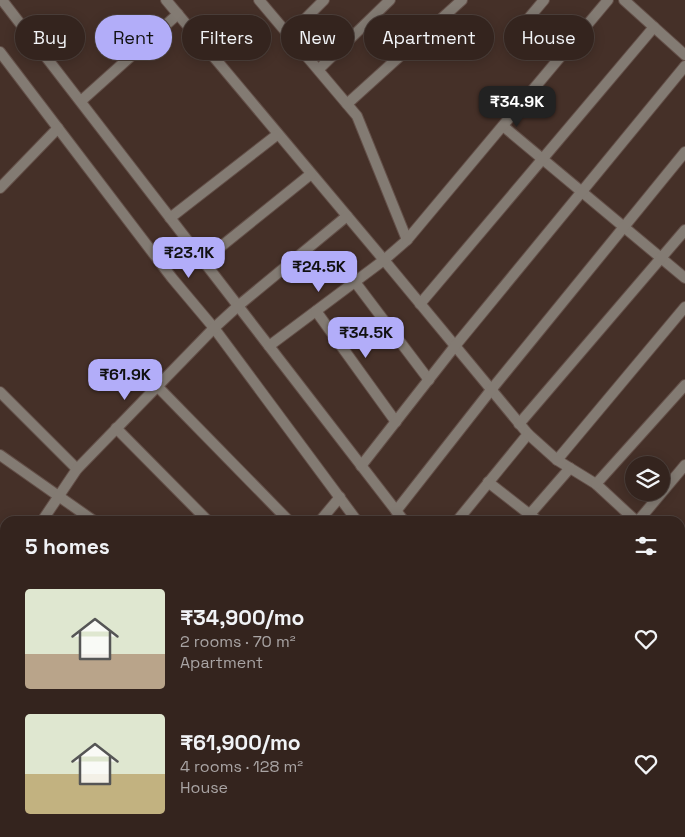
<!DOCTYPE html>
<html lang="en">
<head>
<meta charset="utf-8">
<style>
  body { margin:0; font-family:"Space Grotesk",sans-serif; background:#3f302b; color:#f1f3f6; height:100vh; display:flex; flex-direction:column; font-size:19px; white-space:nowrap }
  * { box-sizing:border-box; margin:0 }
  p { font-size:16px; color:#a9a4a4 }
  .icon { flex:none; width:28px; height:28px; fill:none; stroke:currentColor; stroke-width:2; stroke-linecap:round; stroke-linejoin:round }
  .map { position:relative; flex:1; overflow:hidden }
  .details { position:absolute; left:0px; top:516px; width:685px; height:321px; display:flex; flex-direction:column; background:#34241e; border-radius:15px 15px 0 0; box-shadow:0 2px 12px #0003,0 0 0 1px #4e413c }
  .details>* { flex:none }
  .hud { position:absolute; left:15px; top:15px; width:655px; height:45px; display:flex; gap:10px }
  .tools { position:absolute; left:625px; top:456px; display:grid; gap:10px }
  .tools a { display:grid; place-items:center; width:45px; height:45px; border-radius:50%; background:#34241e; box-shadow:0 2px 12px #0003,0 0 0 1px #4e413c; font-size:25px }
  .price { position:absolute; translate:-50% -42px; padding:0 11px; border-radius:10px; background:#b2adf9; color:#111; font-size:16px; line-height:32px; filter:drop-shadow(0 1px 2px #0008) }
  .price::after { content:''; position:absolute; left:50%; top:30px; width:15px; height:11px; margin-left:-8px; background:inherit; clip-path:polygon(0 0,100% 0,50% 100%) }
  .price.active { background:#222; color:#fff }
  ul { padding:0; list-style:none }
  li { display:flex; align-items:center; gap:15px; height:125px; padding:0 25px }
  li span { display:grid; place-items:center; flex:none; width:140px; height:100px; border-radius:5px; color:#555 }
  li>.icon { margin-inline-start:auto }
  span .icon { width:60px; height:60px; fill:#fffc; stroke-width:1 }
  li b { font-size:21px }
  h2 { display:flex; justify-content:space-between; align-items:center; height:60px; padding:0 25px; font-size:21px }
  .pill { padding:0 18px; border-radius:22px; background:#34241e; box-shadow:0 2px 12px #0003,0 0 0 1px #4e413c; font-size:18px; line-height:45px }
  .pill.active { background:#b2adf9; color:#111 }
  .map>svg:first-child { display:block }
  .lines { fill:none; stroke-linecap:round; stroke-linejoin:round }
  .minor-casing { stroke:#634f48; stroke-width:12 }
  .minor { stroke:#837b73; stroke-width:10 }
</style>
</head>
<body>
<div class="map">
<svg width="685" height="837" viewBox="0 0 685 837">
  <rect width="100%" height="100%" fill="#453028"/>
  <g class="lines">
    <defs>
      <g id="minor">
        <path d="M2,0L404,521"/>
        <path d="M166,0L384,260L528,434L457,521"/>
        <path d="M259,0L357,116L407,240L384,260L269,346"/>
        <path d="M624,0L685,55"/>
        <path d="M517,32L544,0"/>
        <path d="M289,35L324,0"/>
        <path d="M0,52L172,278L214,328L357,521"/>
        <path d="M319,69L390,0"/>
        <path d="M81,101L178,14"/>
        <path d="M347,104L462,0"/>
        <path d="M503,126L685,278"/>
        <path d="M0,188L58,128"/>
        <path d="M170,218L278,134"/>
        <path d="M407,240L608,0"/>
        <path d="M203,261L311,174"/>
        <path d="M355,282L429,380"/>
        <path d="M420,304L654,27"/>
        <path d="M316,311L396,422"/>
        <path d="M157,386L289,521"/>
        <path d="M0,392L77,469"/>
        <path d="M519,424L685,230"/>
        <path d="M116,428L208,521"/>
        <path d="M528,434L557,460L685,307"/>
        <path d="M0,455L94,521"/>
        <path d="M557,460L596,484L636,521"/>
        <path d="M361,466L455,346L685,66"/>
        <path d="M488,482L538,521"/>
        <path d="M596,484L685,385"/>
        <path d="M396,511L491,390L685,152"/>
        <path d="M42,521L77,469L214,328L238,306L347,216"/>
        <path d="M320,521L340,497"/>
        <path d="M524,521L570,468"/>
        <path d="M638,521L685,465"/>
        <path d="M680,554L685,548"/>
        <path d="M680,564L685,567"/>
        <path d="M0,586L5,578"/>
        <path d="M0,645L5,649"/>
        <path d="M680,720L685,715"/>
        <path d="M0,723L5,715"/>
        <path d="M0,809L5,812"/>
        <path d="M38,832L46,837"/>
        <path d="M171,832L178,837"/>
        <path d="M401,832L408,837"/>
        <path d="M458,832L465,837"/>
        <path d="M481,832L483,837"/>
        <path d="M29,837L31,832"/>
        <path d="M80,837L83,832"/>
        <path d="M239,837H240"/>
        <path d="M357,837L361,832"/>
        <path d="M490,837L494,832"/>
        <path d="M557,837L560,832"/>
        <path d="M595,837L597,832"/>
        <path d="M623,837L624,832"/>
      </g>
    </defs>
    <use href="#minor" class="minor-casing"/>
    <use href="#minor" class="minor"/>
  </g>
</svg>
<div class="tools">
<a><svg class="icon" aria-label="layers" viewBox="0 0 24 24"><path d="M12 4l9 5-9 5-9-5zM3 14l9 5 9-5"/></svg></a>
</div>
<b class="price active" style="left:517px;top:128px">₹34.9K</b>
<b class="price" style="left:189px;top:279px">₹23.1K</b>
<b class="price" style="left:319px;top:293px">₹24.5K</b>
<b class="price" style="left:366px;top:359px">₹34.5K</b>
<b class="price" style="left:125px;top:401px">₹61.9K</b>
<div class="hud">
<a class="pill">Buy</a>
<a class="pill active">Rent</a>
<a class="pill">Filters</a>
<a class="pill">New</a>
<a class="pill">Apartment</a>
<a class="pill">House</a>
</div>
<section class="details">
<h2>5 homes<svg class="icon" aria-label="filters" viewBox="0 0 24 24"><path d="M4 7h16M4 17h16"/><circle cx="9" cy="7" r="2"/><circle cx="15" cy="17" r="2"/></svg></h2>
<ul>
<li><span style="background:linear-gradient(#dfe7d0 65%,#b9a48a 0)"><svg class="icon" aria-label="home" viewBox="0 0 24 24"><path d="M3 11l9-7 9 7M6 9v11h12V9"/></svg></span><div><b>₹34,900/mo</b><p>2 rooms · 70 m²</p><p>Apartment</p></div><svg class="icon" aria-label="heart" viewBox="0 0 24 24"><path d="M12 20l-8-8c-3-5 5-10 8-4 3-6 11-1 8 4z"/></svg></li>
<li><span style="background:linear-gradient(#dfe7d0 60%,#c2b280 0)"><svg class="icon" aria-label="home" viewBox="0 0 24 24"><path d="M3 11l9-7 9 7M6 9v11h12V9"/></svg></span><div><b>₹61,900/mo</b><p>4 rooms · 128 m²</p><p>House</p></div><svg class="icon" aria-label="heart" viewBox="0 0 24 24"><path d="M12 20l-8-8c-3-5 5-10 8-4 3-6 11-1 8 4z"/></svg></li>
</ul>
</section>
</div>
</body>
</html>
